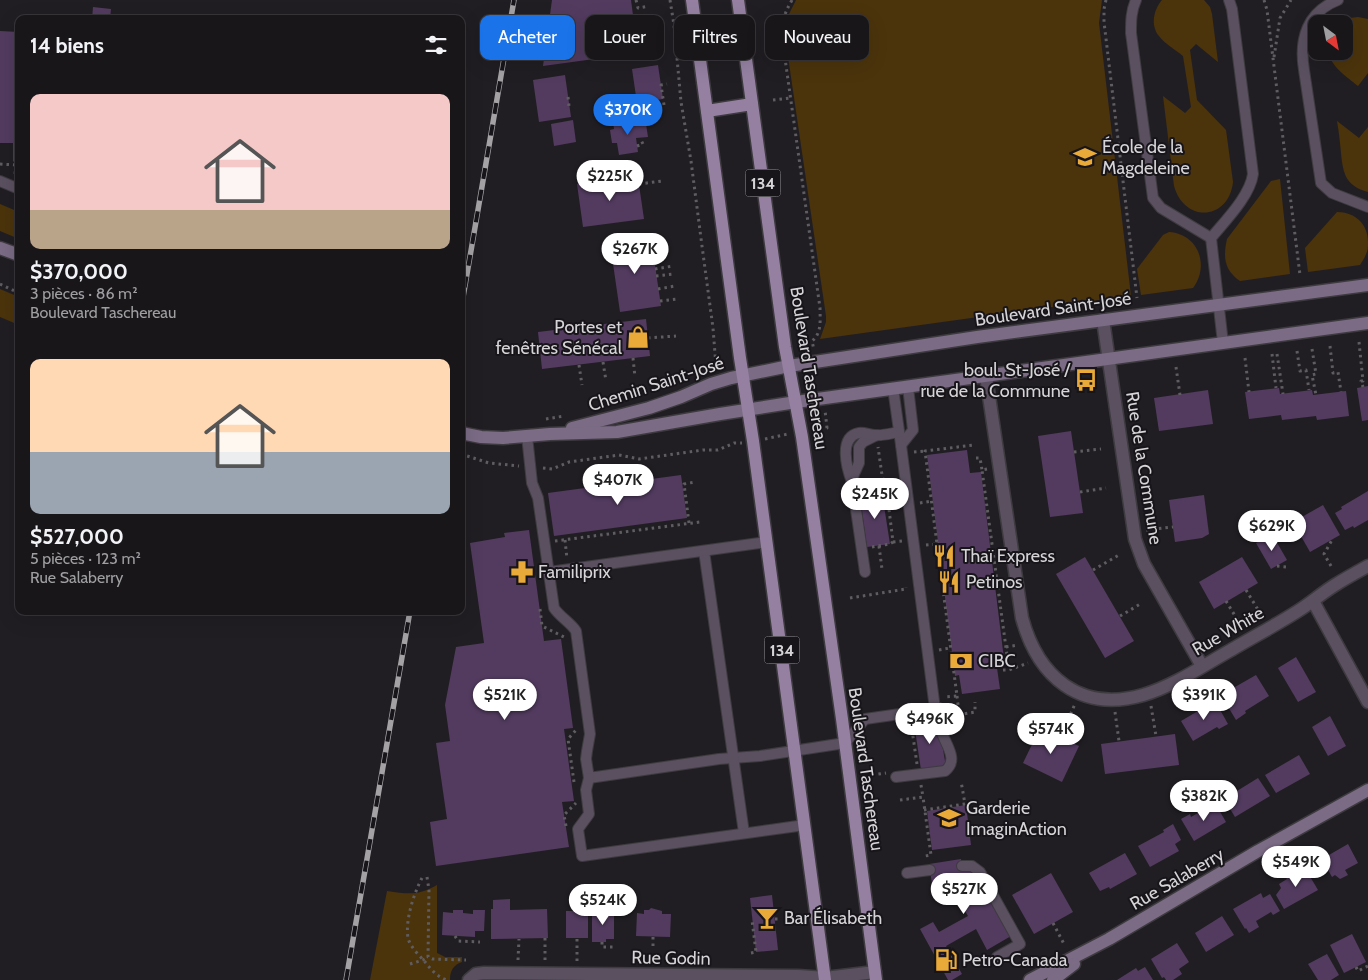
<!DOCTYPE html>
<html lang="fr">
<head>
<meta charset="utf-8">
<style>
  body { margin:0; font-family:Cabin,sans-serif; background:#262327; color:#f1f3f6; height:100vh; display:flex; flex-direction:column; font-size:19px; white-space:nowrap }
  * { box-sizing:border-box; margin:0 }
  p { font-size:16px; color:#9f9fa2 }
  .icon { flex:none; width:28px; height:28px; fill:none; stroke:currentColor; stroke-width:2; stroke-linecap:round; stroke-linejoin:round }
  .map { position:relative; flex:1; overflow:hidden }
  .details { position:absolute; left:15px; top:15px; width:450px; height:600px; display:flex; flex-direction:column; background:#19161a; border-radius:10px; box-shadow:0 5px 20px #0002,0 0 0 1px #373539 }
  .details>* { flex:none }
  .banner { position:absolute; left:480px; top:15px; width:475px; height:45px; display:flex; gap:10px }
  .needle { width:32px; rotate:148deg }
  .fabs { position:absolute; left:1308px; top:15px; display:grid; gap:10px }
  .fabs a { display:grid; place-items:center; width:45px; height:45px; border-radius:10px; background:#19161a; box-shadow:0 5px 20px #0002,0 0 0 1px #373539; font-size:25px }
  .price { position:absolute; translate:-50% -42px; padding:0 11px; border-radius:18px; background:#fff; color:#222; font-size:16px; line-height:32px; filter:drop-shadow(0 1px 2px #0008) }
  .price::after { content:''; position:absolute; left:50%; top:30px; width:15px; height:11px; margin-left:-8px; background:inherit; clip-path:polygon(0 0,100% 0,50% 100%) }
  .price.on { background:#1a73e8; color:#fff }
  ul { padding:0; list-style:none }
  li { display:grid; align-content:center; gap:10px; height:265px; padding:0 15px }
  li span { display:grid; place-items:center; height:155px; border-radius:10px; color:#555 }
  li>.icon { margin-inline-start:auto }
  span .icon { width:90px; height:90px; fill:#fffc; stroke-width:1 }
  li b { font-size:21px }
  h2 { display:flex; justify-content:space-between; align-items:center; height:60px; padding:0 15px; font-size:21px }
  .pill { padding:0 18px; border-radius:10px; background:#19161a; box-shadow:0 5px 20px #0002,0 0 0 1px #373539; font-size:18px; line-height:45px }
  .pill.on { background:#1a73e8; color:#fff }
  .map>svg:first-child { display:block }
  .green { fill:#4b340c }
  .building { fill:#523b5f }
  .lines { fill:none; stroke-linecap:round; stroke-linejoin:round }
  .lane-casing { stroke:#3e3b40; stroke-width:12 }
  .street-casing { stroke:#3e3b40; stroke-width:15 }
  .secondary-casing { stroke:#3e3b40; stroke-width:15 }
  .primary-casing { stroke:#3e3b40; stroke-width:15 }
  .path { stroke:#605d62; stroke-width:3; stroke-dasharray:2.5 4; stroke-linecap:butt }
  .lane { stroke:#5a5060; stroke-width:10 }
  .street { stroke:#5a5060; stroke-width:12 }
  .secondary { stroke:#7b6b85; stroke-width:12 }
  .primary { stroke:#9580a2; stroke-width:12 }
  .rail-casing { stroke:#a4a2a5; stroke-width:5.5 }
  .rail { stroke:#18151a; stroke-width:4; stroke-dasharray:11; stroke-linecap:butt }
  .labels { text-anchor:middle; stroke-width:4; stroke-linejoin:round; paint-order:stroke }
  .shield { fill:#18151a; stroke:#9d9b9e; stroke-width:1 }
  .shield-label { font-size:16px; font-weight:bold; fill:#d6d4d7 }
  .poi-label { font-size:18px; fill:#d6d4d7; stroke:#18151a; text-anchor:start }
  .street-label { font-size:18px; fill:#d6d4d7; stroke:#18151a }
</style>
</head>
<body>
<div class="map">
<svg width="1368" height="980" viewBox="0 0 1368 980">
  <rect width="100%" height="100%" fill="#211e23"/>
  <g class="green">
    <path d="M796,0H1102L1099,23L1131,296L820,339L826,322V316L785,36L789,14Z"/>
    <path d="M1162,0H1204L1210,7L1212,14L1218,62L1196,44L1190,50L1197,100L1226,130L1233,182C1229,220 1185,224 1174,186L1163,96L1185,113L1191,107L1183,56C1176,50 1165,44 1159,36C1150,25 1154,9 1162,0Z"/>
    <path d="M1358,17L1368,19V73L1358,86C1346,76 1331,67 1328,51H1344V24H1339L1350,18Z"/>
    <path d="M1337,121L1359,138L1368,127V192C1346,186 1343,174 1341,153C1340,143 1339,132 1337,121Z"/>
    <path d="M1280,179L1290,274L1240,281C1224,270 1223,257 1227,239L1271,181Z"/>
    <path d="M0,204L19,212V239L0,231Z"/>
    <path d="M1337,212C1355,212 1368,224 1368,242C1368,247 1368,250 1366,254C1365,258 1362,261 1360,265L1308,272L1305,248Z"/>
    <path d="M1169,232C1198,234 1210,265 1193,288L1141,295L1137,269L1163,235Z"/>
    <path d="M0,289L19,297V325L0,317Z"/>
    <path d="M437,885V953L445,957H462V962C453,965 450,971 450,980H370L387,891C409,894 417,896 437,885Z"/>
  </g>
  <g class="building">
    <path d="M552,0H631L638,53L543,66Z"/>
    <path d="M93,7L111,9L110,19H92Z"/>
    <path d="M0,31L19,32V162L13,161V143H0Z"/>
    <path d="M658,65L663,99L637,103L632,69Z"/>
    <path d="M565,75L571,117L539,122L533,80Z"/>
    <path d="M635,119L636,125L646,124L648,137L636,138L638,152L619,155L617,143H612L610,130L614,129L613,122Z"/>
    <path d="M573,120L576,142L554,146L551,124Z"/>
    <path d="M638,178L644,219L583,227L577,184L590,179L603,183Z"/>
    <path d="M651,238L661,306L620,312L610,243Z"/>
    <path d="M646,319L650,356L542,369L538,332Z"/>
    <path d="M1368,386V420L1362,421L1357,388Z"/>
    <path d="M1279,388L1280,394L1312,390L1313,395L1346,391L1349,416L1317,420L1316,416L1282,420L1281,415L1249,419L1245,392Z"/>
    <path d="M1208,390L1213,424L1159,431L1154,398Z"/>
    <path d="M1071,431L1083,513L1050,517L1038,436Z"/>
    <path d="M967,450L970,473L981,472L1005,667L997,668L1000,689L962,694L959,675L955,676L927,455Z"/>
    <path d="M681,475L687,518L554,536L548,493Z"/>
    <path d="M1368,491V520L1354,528L1353,526L1345,530L1335,513L1342,509L1341,507Z"/>
    <path d="M882,493L890,544L867,547L860,497Z"/>
    <path d="M1204,495L1209,534L1202,538L1175,542L1169,500Z"/>
    <path d="M1323,505L1340,535L1310,552L1293,522Z"/>
    <path d="M529,530L544,641L561,639L573,728L564,729L574,801L562,802L569,847L436,866L430,822L447,819L436,743L450,741L445,705L456,647L484,643L470,543L505,537L504,533Z"/>
    <path d="M1272,534L1287,560L1271,569L1256,543Z"/>
    <path d="M1085,557L1134,641L1105,658L1056,574Z"/>
    <path d="M1242,557L1258,583L1214,609L1199,582Z"/>
    <path d="M1296,657L1316,692L1298,702L1278,668Z"/>
    <path d="M1256,675L1269,696L1245,711L1246,713L1236,720L1221,695Z"/>
    <path d="M1215,701L1228,724L1219,729L1217,727L1193,741L1181,721Z"/>
    <path d="M1330,716L1346,746L1328,756L1312,727Z"/>
    <path d="M938,719L946,767L921,770L914,723Z"/>
    <path d="M1040,728L1079,746L1062,782L1023,763Z"/>
    <path d="M1175,734L1179,765L1105,774L1101,744Z"/>
    <path d="M1299,755L1310,774L1276,793L1265,775Z"/>
    <path d="M1258,778L1270,796L1235,817L1224,799Z"/>
    <path d="M1215,803L1226,822L1194,841L1181,819L1190,814L1191,817Z"/>
    <path d="M966,805L971,845L932,850L927,811Z"/>
    <path d="M1173,824L1181,840L1175,844L1179,851L1150,867L1138,846L1164,832L1163,830Z"/>
    <path d="M1348,844L1358,863L1345,870L1348,875L1340,879L1335,875L1332,877L1322,859Z"/>
    <path d="M1125,853L1137,874L1110,889L1109,887L1100,891L1089,873Z"/>
    <path d="M961,859L963,872L974,870L1011,936L987,950L976,929L946,946L962,974L952,980H948L920,929L933,922L939,932L968,916L948,882L932,884L929,864Z"/>
    <path d="M1305,868L1318,890L1284,909L1276,895L1281,888L1279,884L1287,879L1285,876L1295,870L1296,873Z"/>
    <path d="M1051,873L1073,912L1034,934L1012,895Z"/>
    <path d="M1261,893L1263,898L1270,894L1280,911L1273,915L1271,912L1256,921L1259,927L1249,933L1246,928L1245,929L1233,909Z"/>
    <path d="M772,895L778,950L756,952L750,898Z"/>
    <path d="M510,899V910L547,909L548,938L491,939V909H493V900Z"/>
    <path d="M651,908L662,911V914H671L670,937L636,936L637,913L644,914V910H649Z"/>
    <path d="M606,909H614V939H606V942H592V913H606Z"/>
    <path d="M453,910H463V913L473,914V910H485L484,931H475V937L442,935L443,912L453,913Z"/>
    <rect x="566" y="911" width="22" height="27"/>
    <path d="M1222,916L1234,935L1206,952L1195,933Z"/>
    <path d="M1352,934L1366,962L1344,973L1330,945Z"/>
    <path d="M1177,943L1189,962L1179,969L1182,974L1173,980H1166L1164,977L1162,978L1151,959Z"/>
    <path d="M1327,954L1339,975L1331,980H1318L1308,964Z"/>
    <path d="M1145,967L1153,980H1117L1136,968L1138,971Z"/>
  </g>
  <g class="lines">
    <defs>
      <g id="lane">
        <path d="M1136,0C1131,11 1131,21 1131,33L1153,198L1161,208L1211,238"/>
        <path d="M1338,0C1307,12 1299,39 1304,70L1321,183L1332,193L1368,207"/>
        <path d="M0,181L19,189"/>
        <path d="M1223,343L1211,238C1225,221 1250,196 1253,174L1232,9L1229,0"/>
        <path d="M893,388L901,445L913,430L908,387"/>
        <path d="M527,436L532,483L538,498L554,608C560,617 570,622 576,631L590,734L587,751L586,759L589,778L719,759L760,756L845,743L865,719L935,709L901,445"/>
        <path d="M852,482L854,474L859,463V447L863,442L877,435"/>
        <path d="M704,551L744,833"/>
        <path d="M549,572L767,542"/>
        <path d="M865,572L852,482C847,469 838,437 859,433C864,432 870,435 875,435C883,436 892,433 899,432"/>
        <path d="M896,777L945,771C959,760 946,745 942,733C940,725 940,716 939,708"/>
        <path d="M589,778L586,790L589,814L578,829L582,856L805,825"/>
        <path d="M962,866H972L980,872L1020,944L997,957"/>
        <path d="M907,873L930,870"/>
      </g>
      <g id="street">
        <path d="M1103,320L1135,539L1144,564L1202,666"/>
        <path d="M986,376L1022,618C1038,677 1080,713 1143,695C1174,686 1204,665 1231,650C1253,637 1276,625 1298,611C1311,603 1322,593 1335,585C1346,578 1357,572 1368,566"/>
        <path d="M1313,601L1368,702"/>
        <path d="M469,980L476,974L484,973L798,976L825,978L875,972"/>
      </g>
      <g id="secondary">
        <path d="M0,248L19,255"/>
        <path d="M572,428L649,408L681,397L711,384L731,378L789,366L977,337L1368,285"/>
        <path d="M461,433L481,437L503,438L550,434L617,432L720,414L796,402L1368,323"/>
        <path d="M1030,980L1109,939L1258,851L1368,790"/>
        <path d="M1053,980L1074,964"/>
      </g>
      <g id="primary">
        <path d="M692,0L740,358L753,441L825,980"/>
        <path d="M738,0L785,347L802,437L842,719L876,980"/>
        <path d="M707,111L752,104"/>
      </g>
    </defs>
    <use href="#lane" class="lane-casing"/>
    <use href="#street" class="street-casing"/>
    <use href="#secondary" class="secondary-casing"/>
    <use href="#primary" class="primary-casing"/>
    <g class="path">
      <path d="M636,0L638,8L649,6"/>
      <path d="M670,0L674,25L681,102L691,161L702,246L713,328L716,366L715,368"/>
      <path d="M792,0C784,14 782,21 782,37L820,308C820,320 822,333 812,341L814,350"/>
      <path d="M1106,0L1104,9V22L1137,298"/>
      <path d="M1264,0L1267,10L1300,275"/>
      <path d="M1274,57L1280,18L1291,0"/>
      <path d="M568,97L569,106"/>
      <path d="M773,100L790,98"/>
      <path d="M664,105L661,85L667,84"/>
      <path d="M637,146L643,144L640,138"/>
      <path d="M0,164L16,165L15,161"/>
      <path d="M15,174L16,165"/>
      <path d="M639,184L662,181"/>
      <path d="M653,252L671,251"/>
      <path d="M655,269L673,266"/>
      <path d="M656,276L674,274"/>
      <path d="M0,284L19,293"/>
      <path d="M658,289L675,286"/>
      <path d="M660,301L677,299"/>
      <path d="M648,338L676,336"/>
      <path d="M1359,342L1363,381H1361L1363,387"/>
      <path d="M1330,346L1333,373L1338,372L1341,392"/>
      <path d="M1312,349L1316,374L1312,375L1316,395"/>
      <path d="M1297,351L1300,371L1306,370L1309,390"/>
      <path d="M1272,354L1276,388"/>
      <path d="M1277,354L1283,394"/>
      <path d="M633,358L635,377"/>
      <path d="M1245,358L1249,392"/>
      <path d="M603,362L606,381"/>
      <path d="M579,365L582,385"/>
      <path d="M1176,367L1180,395"/>
      <path d="M546,419L564,416"/>
      <path d="M814,430L827,428L825,410"/>
      <path d="M765,439L788,434"/>
      <path d="M914,452L925,451"/>
      <path d="M1074,452L1101,449"/>
      <path d="M461,454L489,463L519,466"/>
      <path d="M976,458H980L982,470"/>
      <path d="M543,468L552,469L569,462L619,455L639,459L703,450H718L734,443H742"/>
      <path d="M987,469L982,470L1009,670"/>
      <path d="M1080,492L1106,488"/>
      <path d="M920,503L932,501"/>
      <path d="M689,523L684,484L695,482"/>
      <path d="M1146,530L1173,527"/>
      <path d="M565,540L567,559"/>
      <path d="M555,541L700,522"/>
      <path d="M893,542L902,541"/>
      <path d="M939,544H937L957,696L945,697"/>
      <path d="M926,545L937,544L925,451L974,445"/>
      <path d="M879,546L882,569"/>
      <path d="M872,547L890,544L893,542L887,493L882,475L878,447"/>
      <path d="M1277,566L1287,567"/>
      <path d="M1331,566L1324,554L1332,540"/>
      <path d="M1093,570L1119,555"/>
      <path d="M1246,590L1260,613"/>
      <path d="M850,598L906,589V587"/>
      <path d="M1226,601L1240,624"/>
      <path d="M540,609L542,626L564,637"/>
      <path d="M1120,616L1142,603"/>
      <path d="M1006,647L1018,645"/>
      <path d="M939,650L950,648"/>
      <path d="M1003,670H1009L1028,663"/>
      <path d="M957,696L958,705"/>
      <path d="M1151,706L1156,736"/>
      <path d="M1115,712L1119,741"/>
      <path d="M952,716L975,712V702"/>
      <path d="M911,723L917,764"/>
      <path d="M1060,738L1075,704"/>
      <path d="M872,775L886,773"/>
      <path d="M574,782L568,739L577,729"/>
      <path d="M921,785L923,797"/>
      <path d="M900,800L923,797L931,855L925,856"/>
      <path d="M924,810L965,804L961,781"/>
      <path d="M566,826L564,815L576,803"/>
      <path d="M427,877L429,890L428,957L432,959L466,960"/>
      <path d="M422,878C414,893 405,920 408,938C410,947 420,956 426,963C432,971 438,977 447,980"/>
      <path d="M775,919H781"/>
      <path d="M1053,923L1064,944"/>
      <path d="M455,936L458,941L480,942"/>
      <path d="M545,938V960"/>
      <path d="M602,942V947H616"/>
      <path d="M653,946V936"/>
      <path d="M751,953L756,952L752,920"/>
      <path d="M518,960L519,939"/>
      <path d="M577,961V938"/>
      <path d="M410,964L423,960L428,957"/>
      <path d="M1356,967L1358,971L1368,966"/>
    </g>
    <use href="#lane" class="lane"/>
    <use href="#street" class="street"/>
    <use href="#secondary" class="secondary"/>
    <use href="#primary" class="primary"/>
    <defs>
      <g id="rail">
        <path d="M461,309L514,0"/>
        <path d="M346,980L410,611"/>
      </g>
    </defs>
    <use href="#rail" class="rail-casing"/>
    <use href="#rail" class="rail"/>
  </g>
  <defs>
    <symbol id="school-bare" viewBox="-9 -9 18 18"><path d="M0-5L7-2L0 1L-7-2ZM-4 1L0 2.5L4 1V4Q0 6-4 4Z" fill="#eaaa39" stroke="#18151a" stroke-width="2.5" paint-order="stroke"/></symbol>
    <symbol id="shop-bare" viewBox="-9 -9 18 18"><path d="M-5-2.5h2.3a2.7 3.5 0 0 1 5.4 0H5L5.5 6h-11ZM-1.5-2.5h3a1.5 2.3 0 0 0-3 0Z" fill="#eaaa39" stroke="#18151a" stroke-width="2.5" paint-order="stroke"/></symbol>
    <symbol id="bus-bare" viewBox="-9 -9 18 18"><path d="M-5-6H5V4H4V6H2V4H-2V6H-4V4H-5ZM-3.5-4V0h7V-4ZM-3.5 1.2v1.5H-2V1.2ZM2 1.2v1.5H3.5V1.2Z" fill="#eaaa39" stroke="#18151a" stroke-width="2.5" paint-order="stroke"/></symbol>
    <symbol id="restaurant-bare" viewBox="-9 -9 18 18"><path d="M-5-6h1v4h1v-4h1v4h1v-4h1v5L-1.5 .5V6h-2V.5L-5-1ZM5-6V6H3V1.5H1.5Q1.5-4 5-6Z" fill="#eaaa39" stroke="#18151a" stroke-width="2.5" paint-order="stroke"/></symbol>
    <symbol id="pharmacy-bare" viewBox="-9 -9 18 18"><path d="M-2-6h4v4h4v4h-4v4h-4v-4h-4v-4h4Z" fill="#eaaa39" stroke="#18151a" stroke-width="2.5" paint-order="stroke"/></symbol>
    <symbol id="bank-bare" viewBox="-9 -9 18 18"><path d="M-6-4H6V4H-6ZM0-2.3a2.3 2.3 0 1 0 0 4.6a2.3 2.3 0 1 0 0-4.6Z" fill="#eaaa39" stroke="#18151a" stroke-width="2.5" paint-order="stroke"/></symbol>
    <symbol id="bar-bare" viewBox="-9 -9 18 18"><path d="M-6-5H6L.8 .8V4.5H3.5V6h-7V4.5H-.8V.8Z" fill="#eaaa39" stroke="#18151a" stroke-width="2.5" paint-order="stroke"/></symbol>
    <symbol id="fuel-bare" viewBox="-9 -9 18 18"><path d="M-5.5-6h7V0h2V4h1.3V-2.5L3-4.5l.8-.8L6-3V5H2.5V1h-1V6h-7ZM-4.2-4.7v3.2H.2V-4.7Z" fill="#eaaa39" stroke="#18151a" stroke-width="2.5" paint-order="stroke"/></symbol>
  </defs>
  <g fill-rule="evenodd">
    <use href="#school-bare" x="1069" y="141" width="32" height="32"/>
    <use href="#shop-bare" x="622" y="321" width="32" height="32"/>
    <use href="#bus-bare" x="1070" y="364" width="32" height="32"/>
    <use href="#restaurant-bare" x="928" y="540" width="32" height="32"/>
    <use href="#pharmacy-bare" x="506" y="556" width="32" height="32"/>
    <use href="#restaurant-bare" x="933" y="566" width="32" height="32"/>
    <use href="#bank-bare" x="945" y="645" width="32" height="32"/>
    <use href="#school-bare" x="933" y="802" width="32" height="32"/>
    <use href="#bar-bare" x="751" y="902" width="32" height="32"/>
    <use href="#fuel-bare" x="930" y="944" width="32" height="32"/>
  </g>
  <g class="labels">
    <g class="shield">
      <rect x="745.5" y="169.5" width="35" height="27" rx="4"/>
      <rect x="764.5" y="636.5" width="35" height="27" rx="4"/>
    </g>
    <g class="shield-label">
      <text x="763" y="189">134</text>
      <text x="782" y="656">134</text>
    </g>
    <g class="poi-label">
      <text x="1102" y="153">École de la<tspan x="1102" dy="21">Magdeleine</tspan></text>
      <text x="622" y="333" text-anchor="end">Portes et<tspan x="622" dy="21">fenêtres Sénécal</tspan></text>
      <text x="1070" y="376" text-anchor="end">boul. St-José /<tspan x="1070" dy="21">rue de la Commune</tspan></text>
      <text x="961" y="562">Thaï Express</text>
      <text x="538" y="578">Familiprix</text>
      <text x="966" y="588">Petinos</text>
      <text x="978" y="667">CIBC</text>
      <text x="966" y="814">Garderie<tspan x="966" dy="21">ImaginAction</tspan></text>
      <text x="784" y="924">Bar Élisabeth</text>
      <text x="962" y="966">Petro-Canada</text>
    </g>
    <g class="street-label">
      <text transform="translate(1053 309) rotate(-8)" y="6">Boulevard Saint-José</text>
      <text transform="translate(809 368) rotate(81)" y="6">Boulevard Taschereau</text>
      <text transform="translate(656 384) rotate(-18)" y="6">Chemin Saint-José</text>
      <text transform="translate(1144 468) rotate(81)" y="6">Rue de la Commune</text>
      <text transform="translate(1228 631) rotate(-30)" y="6">Rue White</text>
      <text transform="translate(866 769) rotate(82)" y="6">Boulevard Taschereau</text>
      <text transform="translate(1177 879) rotate(-30)" y="6">Rue Salaberry</text>
      <text transform="translate(671 958) rotate(1)" y="6">Rue Godin</text>
    </g>
  </g>
</svg>
<div class="fabs">
<a><svg class="needle" viewBox="-14 -14 28 28"><path d="M0-13l5 13h-10z" fill="#e53935"/><path d="M0 13l5-13h-10z" fill="#9f9fa2"/></svg></a>
</div>
<b class="price on" style="left:628px;top:136px">$370K</b>
<b class="price" style="left:610px;top:202px">$225K</b>
<b class="price" style="left:635px;top:275px">$267K</b>
<b class="price" style="left:618px;top:506px">$407K</b>
<b class="price" style="left:875px;top:520px">$245K</b>
<b class="price" style="left:1272px;top:552px">$629K</b>
<b class="price" style="left:505px;top:721px">$521K</b>
<b class="price" style="left:1204px;top:721px">$391K</b>
<b class="price" style="left:930px;top:745px">$496K</b>
<b class="price" style="left:1051px;top:755px">$574K</b>
<b class="price" style="left:1204px;top:822px">$382K</b>
<b class="price" style="left:1296px;top:888px">$549K</b>
<b class="price" style="left:964px;top:915px">$527K</b>
<b class="price" style="left:603px;top:926px">$524K</b>
<div class="banner">
<a class="pill on">Acheter</a>
<a class="pill">Louer</a>
<a class="pill">Filtres</a>
<a class="pill">Nouveau</a>
</div>
<section class="details">
<h2>14 biens<svg class="icon" aria-label="filters" viewBox="0 0 24 24"><path d="M4 7h16M4 17h16"/><circle cx="9" cy="7" r="2"/><circle cx="15" cy="17" r="2"/></svg></h2>
<ul>
<li><span style="background:linear-gradient(#f6c9c9 75%,#b9a48a 0)"><svg class="icon" aria-label="home" viewBox="0 0 24 24"><path d="M3 11l9-7 9 7M6 9v11h12V9"/></svg></span><div><b>$370,000</b><p>3 pièces · 86 m²</p><p>Boulevard Taschereau</p></div></li>
<li><span style="background:linear-gradient(#ffd9b3 60%,#9aa5b1 0)"><svg class="icon" aria-label="home" viewBox="0 0 24 24"><path d="M3 11l9-7 9 7M6 9v11h12V9"/></svg></span><div><b>$527,000</b><p>5 pièces · 123 m²</p><p>Rue Salaberry</p></div></li>
</ul>
</section>
</div>
</body>
</html>
